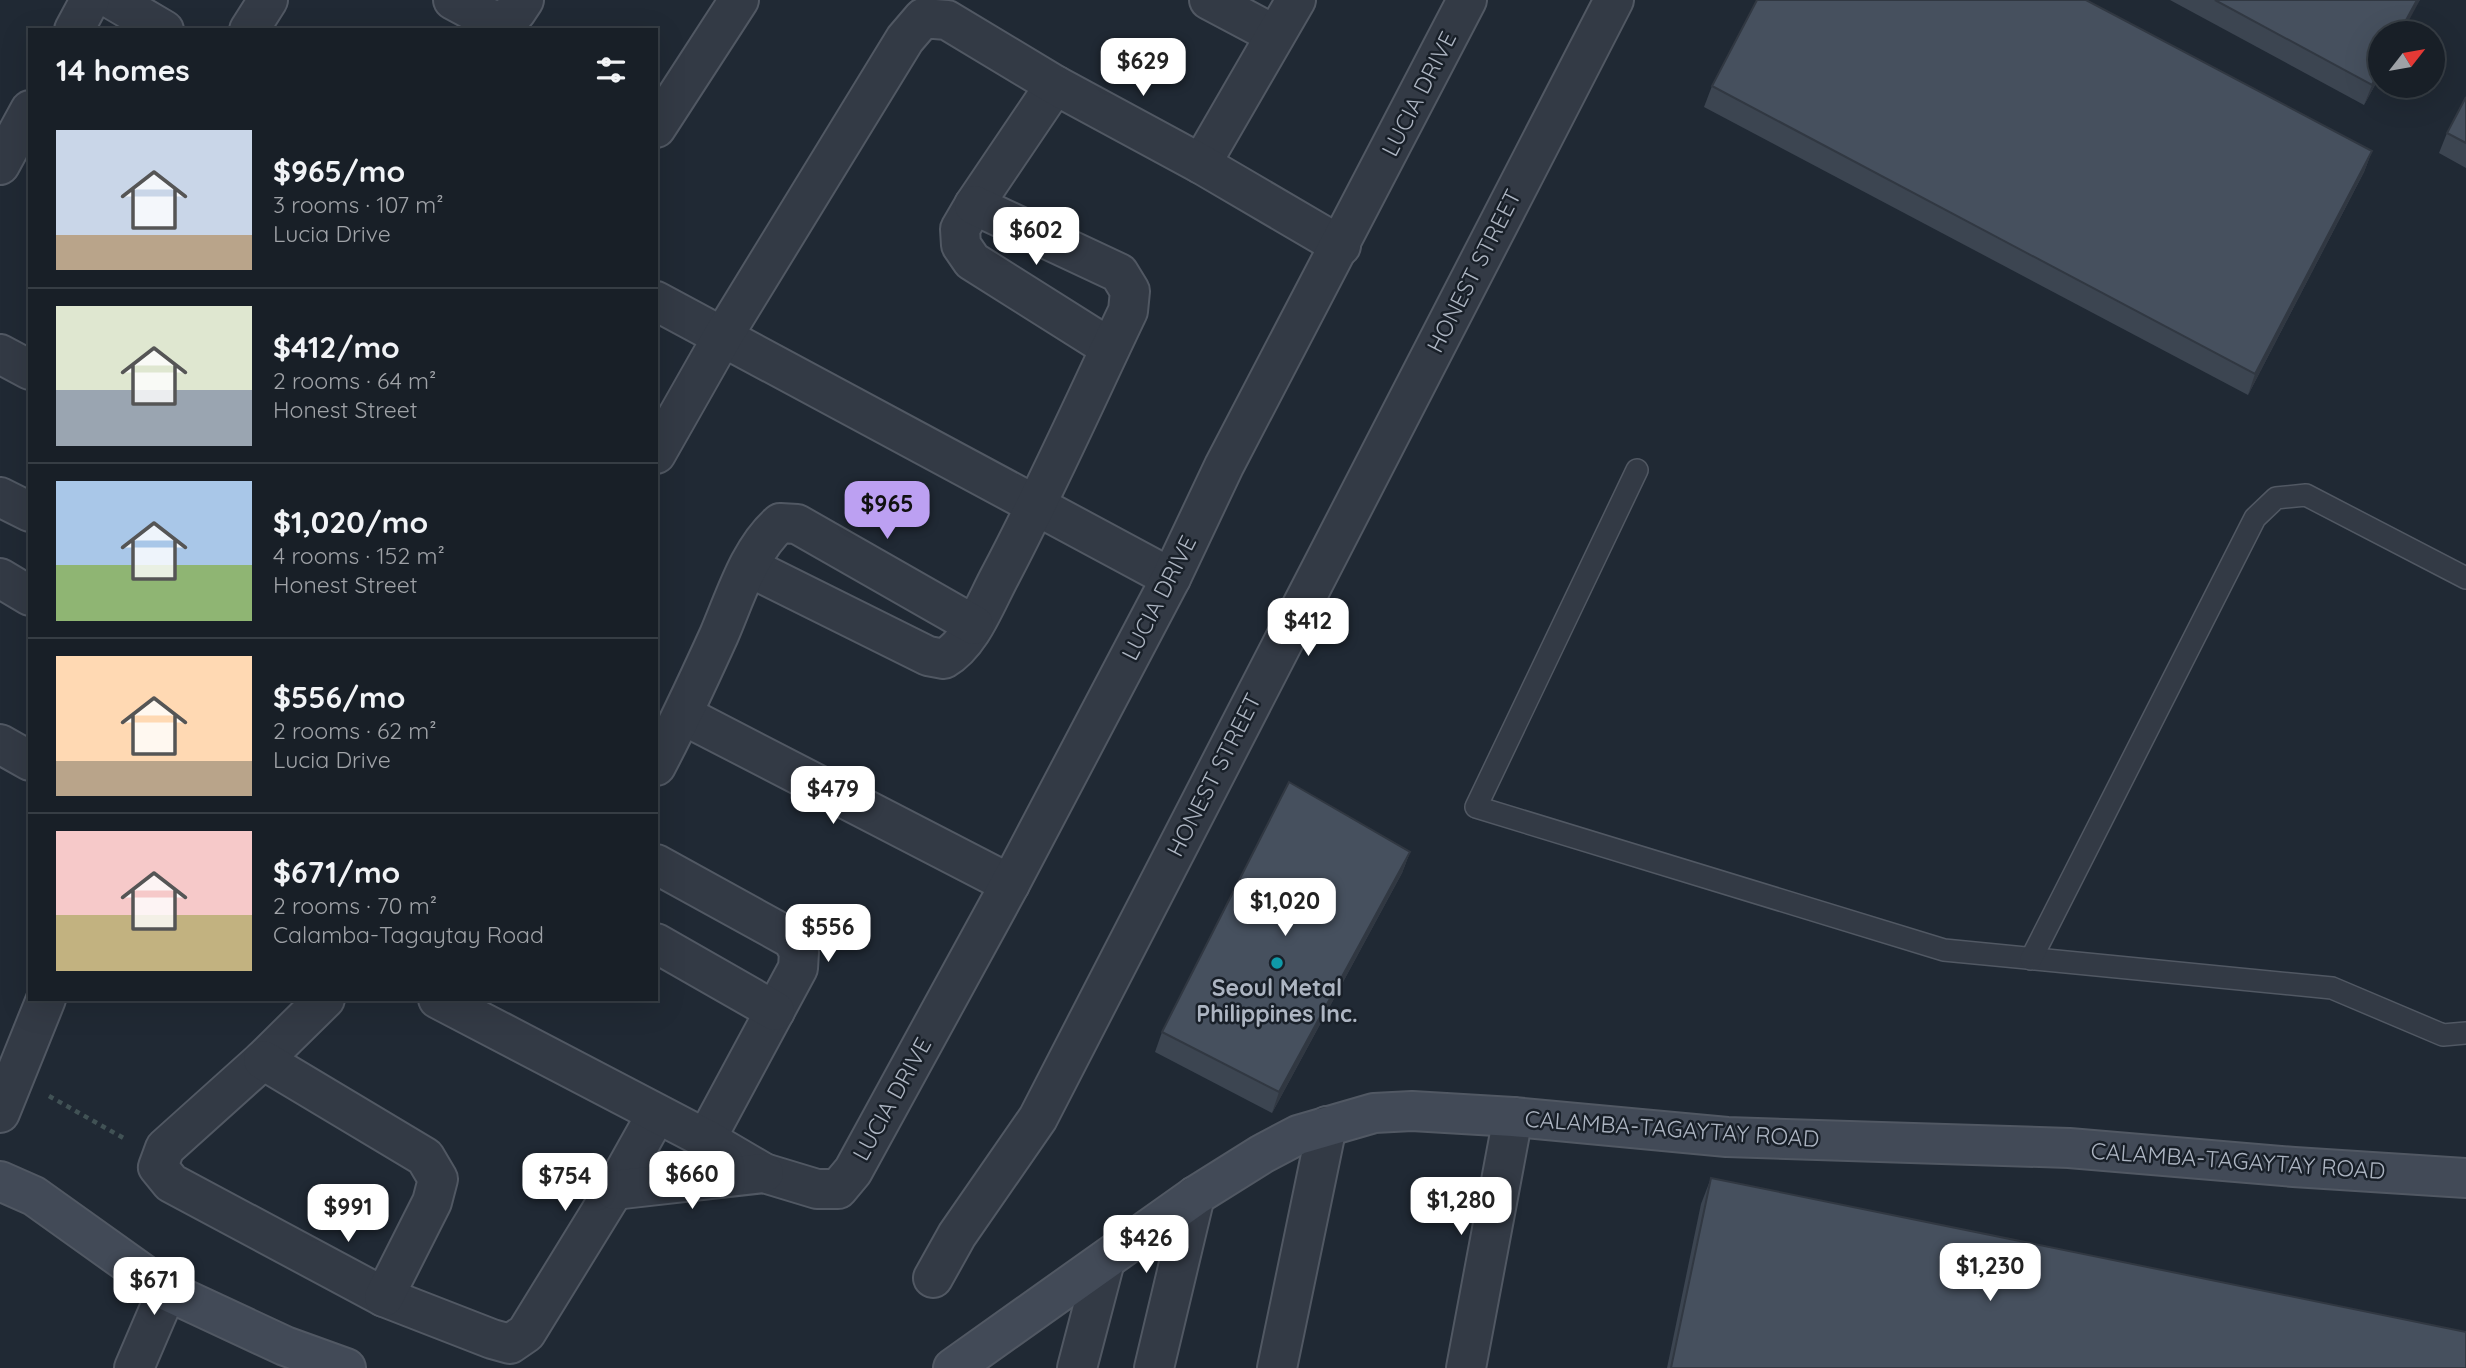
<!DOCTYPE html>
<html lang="en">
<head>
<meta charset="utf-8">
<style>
  body { margin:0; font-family:Quicksand,sans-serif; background:#252c33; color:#f1f3f6; height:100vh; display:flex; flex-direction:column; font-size:26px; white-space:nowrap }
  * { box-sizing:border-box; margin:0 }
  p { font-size:23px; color:#9fa2a7 }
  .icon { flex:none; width:38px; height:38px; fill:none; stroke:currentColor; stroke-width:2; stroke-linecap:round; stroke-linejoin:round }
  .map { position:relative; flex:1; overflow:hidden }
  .drawer { position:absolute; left:28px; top:28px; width:630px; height:973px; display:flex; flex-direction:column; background:#181f27; border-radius:0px; box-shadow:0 7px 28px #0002,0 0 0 2px #363d44 }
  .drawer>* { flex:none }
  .needle { width:46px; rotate:59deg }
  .buttons { position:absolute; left:2368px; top:21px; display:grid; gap:14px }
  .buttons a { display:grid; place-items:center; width:77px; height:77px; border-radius:50%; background:#181f27; box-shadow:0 7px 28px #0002,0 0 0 2px #363d44; font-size:35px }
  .price { position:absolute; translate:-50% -60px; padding:0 16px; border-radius:14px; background:#fff; color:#222; font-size:23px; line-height:46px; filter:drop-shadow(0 2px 4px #0008) }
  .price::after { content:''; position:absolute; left:50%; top:42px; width:21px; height:16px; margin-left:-10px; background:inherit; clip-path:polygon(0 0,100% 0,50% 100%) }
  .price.on { background:#bca0f2; color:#111 }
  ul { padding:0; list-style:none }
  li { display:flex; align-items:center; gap:21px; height:175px; padding:0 28px }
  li+li { border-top:2px solid #363d44 }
  li span { display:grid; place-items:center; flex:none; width:196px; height:140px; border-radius:0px; color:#555 }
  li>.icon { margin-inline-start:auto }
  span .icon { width:84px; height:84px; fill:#fffc; stroke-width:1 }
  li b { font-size:30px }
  h2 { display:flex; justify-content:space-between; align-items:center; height:84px; padding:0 28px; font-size:30px }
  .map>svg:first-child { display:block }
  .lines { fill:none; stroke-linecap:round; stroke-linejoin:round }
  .lane-casing { stroke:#515863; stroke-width:24 }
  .street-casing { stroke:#515863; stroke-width:42 }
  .secondary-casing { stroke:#515863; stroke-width:42 }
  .path { stroke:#415255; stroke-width:4.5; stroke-dasharray:5 5; stroke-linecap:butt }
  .lane { stroke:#333a45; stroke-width:21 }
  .street { stroke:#333a45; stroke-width:38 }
  .secondary { stroke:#424a57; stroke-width:38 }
  .wall { fill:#3c4551 }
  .shaded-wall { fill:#313842 }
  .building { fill:#46505e; stroke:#313842; stroke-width:2 }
  .culture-dot { fill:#0f9aa8; stroke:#192029; stroke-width:2.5 }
  .labels { text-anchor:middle; stroke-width:5; stroke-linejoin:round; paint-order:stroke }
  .street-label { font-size:23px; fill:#adb5c2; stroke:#192029 }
  .poi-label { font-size:23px; font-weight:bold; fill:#adb5c2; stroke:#192029 }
</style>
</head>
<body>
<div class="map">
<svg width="2466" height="1368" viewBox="0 0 2466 1368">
  <rect width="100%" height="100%" fill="#202934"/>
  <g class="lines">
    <defs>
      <g id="lane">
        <path d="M1637,470L1476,807L1944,950L2332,988L2443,1035L2466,1033"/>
        <path d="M2031,959L2255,518L2276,498L2306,495L2466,578"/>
      </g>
      <g id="street">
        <path d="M113,0L164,30"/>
        <path d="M453,0L481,15L499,22L516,12L524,0"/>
        <path d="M1209,0L1275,35"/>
        <path d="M74,30L90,0"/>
        <path d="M249,30L268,0"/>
        <path d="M1055,85L974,205L960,229L961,245L972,261L1110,348"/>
        <path d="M656,128L739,0"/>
        <path d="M1201,164L1296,0"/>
        <path d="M0,165L30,110"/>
        <path d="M656,301L1171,578"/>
        <path d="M0,354L30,370"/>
        <path d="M656,454L723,336L905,39L923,18L947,20L1055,85L1201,164L1341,246"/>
        <path d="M0,497L30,512"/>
        <path d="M749,567L928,656L944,659C971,643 985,604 1000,576C1046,489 1086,399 1128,311L1130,291L1119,273L974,205"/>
        <path d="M0,578L30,596"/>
        <path d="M683,715L1010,884"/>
        <path d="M0,744L30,761"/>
        <path d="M656,766C679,723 699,679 719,635C735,598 749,550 780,523L797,524L974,625"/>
        <path d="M656,864L792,939L799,952L798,968L706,1139"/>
        <path d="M656,943L775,1011"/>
        <path d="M325,999L263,1060L165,1148L158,1167L171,1183L384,1297L492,1339L510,1344L526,1333L614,1190L656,1115"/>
        <path d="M438,999L706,1139L764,1173L817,1189H838L853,1171L1010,884L1171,578L1224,466L1467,0"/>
        <path d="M263,1060L425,1157L438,1179L432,1202L384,1297"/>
        <path d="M0,1113L46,999"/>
        <path d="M614,1190L764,1173"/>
        <path d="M933,1278L957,1235L1038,1118L1614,0"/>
        <path d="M134,1368L167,1291"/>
        <path d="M1077,1368L1105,1261"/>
        <path d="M1154,1368L1195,1196"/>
        <path d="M1277,1368L1327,1126"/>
        <path d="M1466,1368L1513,1117"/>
      </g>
      <g id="secondary">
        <path d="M0,1181L34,1196L167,1291L285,1346L346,1368"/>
        <path d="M953,1368L1195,1196L1262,1154L1298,1135L1374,1113L1412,1111L1513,1117L1727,1137L2069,1148L2294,1167L2466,1178"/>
      </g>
    </defs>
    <use href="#lane" class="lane-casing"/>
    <use href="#street" class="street-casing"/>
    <use href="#secondary" class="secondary-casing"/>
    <path class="path" d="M49,1096L127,1140"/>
    <use href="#lane" class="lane"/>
    <use href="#street" class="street"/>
    <use href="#secondary" class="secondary"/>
  </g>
  <g class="wall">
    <path d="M2170,0H2420L2380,33V76L2364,105Z"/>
    <path d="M1712,86L2372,151L2364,172L2248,395L1704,107Z"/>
    <path d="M2466,97V168L2439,153L2447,133Z"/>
    <path d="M1410,852L1402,873L1272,1113L1155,1052L1162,1032Z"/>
    <path d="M1711,1178L2466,1368H1667L1701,1204Z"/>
  </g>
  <g class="shaded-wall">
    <path d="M2417,0H2420L2402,33H2399Z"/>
    <path d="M2380,69V76L2364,105L2372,85Z"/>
    <path d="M2372,151L2364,172L2248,395L2255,374Z"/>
    <path d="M1410,852L1402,873L1272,1113L1279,1092Z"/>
  </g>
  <g class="building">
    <path d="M1757,0H2086L2372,151L2255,374L1712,86Z"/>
    <path d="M2215,0H2417L2399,33H2380V69L2372,85Z"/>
    <path d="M2466,97V143L2447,133Z"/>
    <path d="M1289,782L1410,852L1279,1092L1162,1032Z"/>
    <path d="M1711,1178L2466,1332V1368H1671Z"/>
  </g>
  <circle class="culture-dot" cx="1277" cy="963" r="7"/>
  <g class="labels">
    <g class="street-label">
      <text transform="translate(1419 94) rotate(-63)" y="8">LUCIA DRIVE</text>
      <text transform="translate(1474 271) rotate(-63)" y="8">HONEST STREET</text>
      <text transform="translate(1159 598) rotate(-63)" y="8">LUCIA DRIVE</text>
      <text transform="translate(1214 775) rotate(-63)" y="8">HONEST STREET</text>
      <text transform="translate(892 1099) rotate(-61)" y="8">LUCIA DRIVE</text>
      <text transform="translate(1672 1129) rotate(4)" y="8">CALAMBA-TAGAYTAY ROAD</text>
      <text transform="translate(2238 1161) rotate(4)" y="8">CALAMBA-TAGAYTAY ROAD</text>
    </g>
    <g class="poi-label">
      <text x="1277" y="996">Seoul Metal<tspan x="1277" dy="26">Philippines Inc.</tspan></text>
    </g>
  </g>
</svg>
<div class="buttons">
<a><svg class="needle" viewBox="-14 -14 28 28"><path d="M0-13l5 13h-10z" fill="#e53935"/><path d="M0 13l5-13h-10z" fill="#9fa2a7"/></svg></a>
</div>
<b class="price" style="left:1143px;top:98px">$629</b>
<b class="price" style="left:1036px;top:267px">$602</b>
<b class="price on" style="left:887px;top:541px">$965</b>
<b class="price" style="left:1308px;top:658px">$412</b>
<b class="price" style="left:833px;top:826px">$479</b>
<b class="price" style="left:1285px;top:938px">$1,020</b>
<b class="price" style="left:828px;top:964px">$556</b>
<b class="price" style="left:692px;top:1211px">$660</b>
<b class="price" style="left:565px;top:1213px">$754</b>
<b class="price" style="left:1461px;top:1237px">$1,280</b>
<b class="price" style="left:348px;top:1244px">$991</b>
<b class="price" style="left:1146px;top:1275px">$426</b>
<b class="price" style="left:1990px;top:1303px">$1,230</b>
<b class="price" style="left:154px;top:1317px">$671</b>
<section class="drawer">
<h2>14 homes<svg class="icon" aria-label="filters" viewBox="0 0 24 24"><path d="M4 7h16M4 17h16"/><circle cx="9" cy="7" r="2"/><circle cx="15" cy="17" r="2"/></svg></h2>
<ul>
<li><span style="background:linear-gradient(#c9d6e8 75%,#b9a48a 0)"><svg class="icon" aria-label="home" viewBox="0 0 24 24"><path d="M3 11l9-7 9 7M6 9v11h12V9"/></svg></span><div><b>$965/mo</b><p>3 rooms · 107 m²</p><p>Lucia Drive</p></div></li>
<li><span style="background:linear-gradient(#dfe7d0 60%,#9aa5b1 0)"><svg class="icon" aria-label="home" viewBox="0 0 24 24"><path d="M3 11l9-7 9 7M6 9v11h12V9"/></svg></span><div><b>$412/mo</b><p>2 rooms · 64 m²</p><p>Honest Street</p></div></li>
<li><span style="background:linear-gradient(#a9c7e8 60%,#8fb573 0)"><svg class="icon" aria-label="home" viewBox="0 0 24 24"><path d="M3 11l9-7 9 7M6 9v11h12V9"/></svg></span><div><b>$1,020/mo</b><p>4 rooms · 152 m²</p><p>Honest Street</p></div></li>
<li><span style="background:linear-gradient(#ffd9b3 75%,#b9a48a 0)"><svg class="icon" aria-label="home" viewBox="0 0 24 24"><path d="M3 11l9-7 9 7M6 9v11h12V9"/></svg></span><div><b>$556/mo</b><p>2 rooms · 62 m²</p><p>Lucia Drive</p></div></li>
<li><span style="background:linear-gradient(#f6c9c9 60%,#c2b280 0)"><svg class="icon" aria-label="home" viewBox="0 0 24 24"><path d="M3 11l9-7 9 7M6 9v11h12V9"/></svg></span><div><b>$671/mo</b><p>2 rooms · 70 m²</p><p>Calamba-Tagaytay Road</p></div></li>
</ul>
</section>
</div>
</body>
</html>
